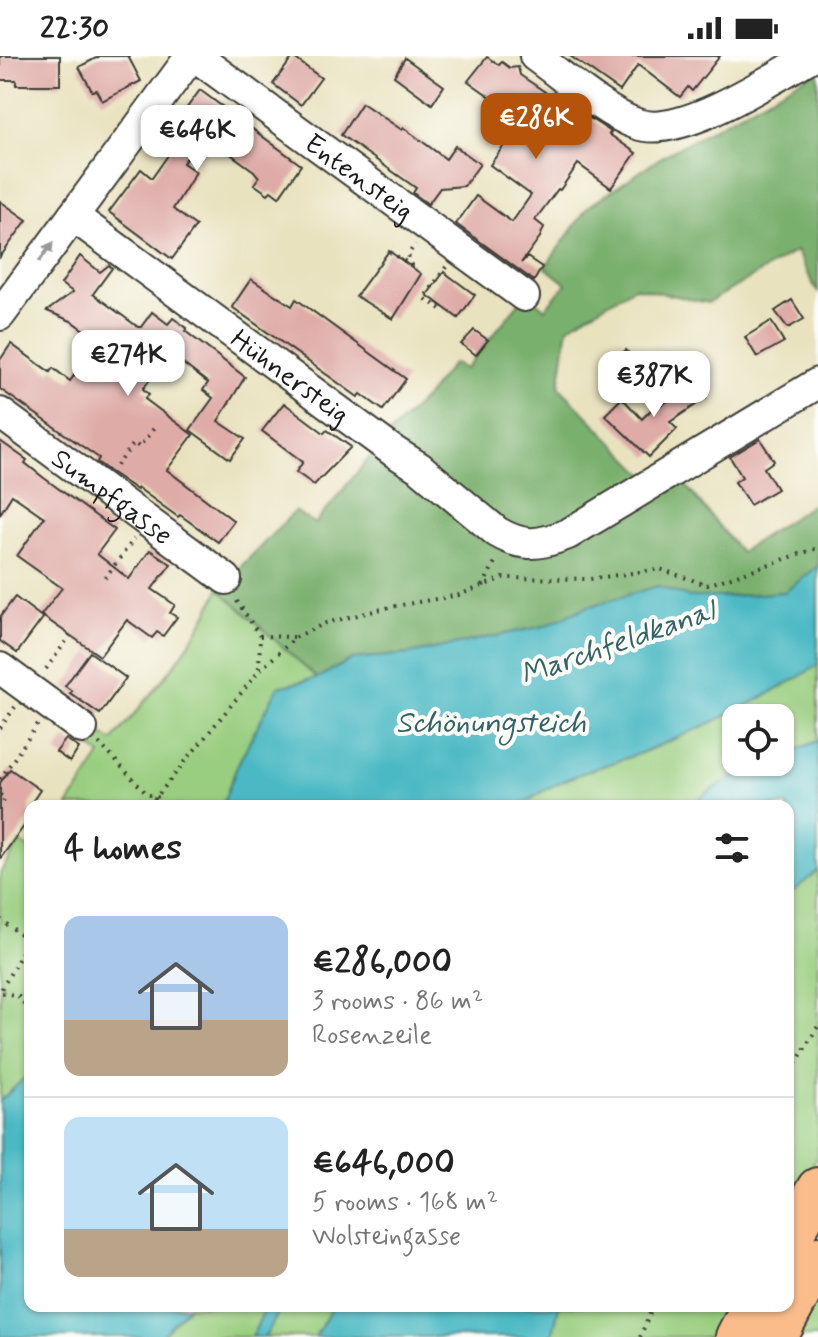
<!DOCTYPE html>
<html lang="en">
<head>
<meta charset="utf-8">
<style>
  body { margin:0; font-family:Mynerve,sans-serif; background:#f2f2f2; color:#222; height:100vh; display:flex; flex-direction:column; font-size:30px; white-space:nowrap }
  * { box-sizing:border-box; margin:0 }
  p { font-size:26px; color:#767676 }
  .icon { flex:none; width:44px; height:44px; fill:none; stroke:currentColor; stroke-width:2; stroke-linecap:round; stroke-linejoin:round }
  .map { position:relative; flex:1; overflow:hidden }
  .side { position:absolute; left:24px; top:744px; width:770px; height:512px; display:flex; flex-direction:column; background:#fff; border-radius:16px; box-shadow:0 2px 6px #0004 }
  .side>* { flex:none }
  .controls { position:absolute; left:722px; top:648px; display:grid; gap:16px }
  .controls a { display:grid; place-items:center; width:72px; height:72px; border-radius:16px; background:#fff; box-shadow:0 2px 6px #0004; font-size:40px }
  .price { position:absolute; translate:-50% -68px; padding:0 18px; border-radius:16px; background:#fff; color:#222; font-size:26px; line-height:52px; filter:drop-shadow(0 2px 4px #0008) }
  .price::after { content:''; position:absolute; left:50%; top:48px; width:24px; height:18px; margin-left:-12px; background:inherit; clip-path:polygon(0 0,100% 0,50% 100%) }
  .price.current { background:#b45309; color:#fff }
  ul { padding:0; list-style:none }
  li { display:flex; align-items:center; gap:24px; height:200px; padding:0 40px }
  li+li { border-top:2px solid #e0e0e0 }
  li span { display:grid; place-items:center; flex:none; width:224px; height:160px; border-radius:16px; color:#555 }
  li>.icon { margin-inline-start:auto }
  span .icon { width:96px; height:96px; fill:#fffc; stroke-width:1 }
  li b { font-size:34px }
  h2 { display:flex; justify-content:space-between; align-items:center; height:96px; padding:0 40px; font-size:34px }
  .status { display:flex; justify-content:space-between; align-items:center; height:56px; padding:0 40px; background:#fff; direction:ltr }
  .status svg { height:22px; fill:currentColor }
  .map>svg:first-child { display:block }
  .green { fill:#99cd7f; stroke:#5a744e; stroke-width:2 }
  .forest { fill:#7ab06e; stroke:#4b6645; stroke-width:2 }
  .water { fill:#4bb9c4; stroke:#346a70; stroke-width:2 }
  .building { fill:#dfaba7 }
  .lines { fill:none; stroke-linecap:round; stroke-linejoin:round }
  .minor-casing { stroke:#3b3a34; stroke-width:34 }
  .highway-casing { stroke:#3b3a34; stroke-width:46 }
  .path { stroke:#3b3a34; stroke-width:4; stroke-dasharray:2 6; stroke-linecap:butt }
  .minor { stroke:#fff; stroke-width:30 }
  .highway { stroke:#fabc8b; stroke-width:42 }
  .oneway { fill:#999 }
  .labels { text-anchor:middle; stroke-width:8; stroke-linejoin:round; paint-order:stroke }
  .street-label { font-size:28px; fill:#1c1c1c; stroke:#fdfcf7 }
  .water-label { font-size:30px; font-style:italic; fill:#316368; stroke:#fdfcf7 }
</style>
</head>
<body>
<div class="status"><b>22:30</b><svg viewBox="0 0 49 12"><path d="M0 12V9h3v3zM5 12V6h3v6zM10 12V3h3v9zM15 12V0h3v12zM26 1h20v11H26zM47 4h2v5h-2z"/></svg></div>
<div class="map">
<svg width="818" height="1281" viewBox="0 0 818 1281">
  <rect width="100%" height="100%" fill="#fdfcf7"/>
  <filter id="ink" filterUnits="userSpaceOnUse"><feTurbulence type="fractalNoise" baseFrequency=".0125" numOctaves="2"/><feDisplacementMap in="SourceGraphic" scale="16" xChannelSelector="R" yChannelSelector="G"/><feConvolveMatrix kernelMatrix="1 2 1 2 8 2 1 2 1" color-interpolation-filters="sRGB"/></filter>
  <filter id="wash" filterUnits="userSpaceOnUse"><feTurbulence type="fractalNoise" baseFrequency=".006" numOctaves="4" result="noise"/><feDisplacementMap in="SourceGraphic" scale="32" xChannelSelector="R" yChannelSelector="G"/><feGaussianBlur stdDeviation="1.8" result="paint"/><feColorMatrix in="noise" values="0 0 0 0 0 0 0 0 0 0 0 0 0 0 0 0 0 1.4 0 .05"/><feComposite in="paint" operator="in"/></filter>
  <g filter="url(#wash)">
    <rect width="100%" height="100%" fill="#e9e2bf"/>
    <g class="green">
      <path d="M219,533L317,622L278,631L238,708L222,750H68L101,699L77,680L88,667L112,685C152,637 195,591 219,533Z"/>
      <path d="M818,609V685L780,700V662H736V706H768L713,732L689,750H522C555,721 605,711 646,695C705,671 764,644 818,609Z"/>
      <path d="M20,786L30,793V1017L0,1045V817Z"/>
      <path d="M818,815V1100L788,1151V839Z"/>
      <path d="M818,1233V1281H793Z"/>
      <path d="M189,1250H266L252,1281H160Z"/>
      <path d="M282,1250H333L315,1281H265Z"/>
      <path d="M559,1250H732L716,1281H552Z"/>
    </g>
    <path class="forest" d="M818,14V237L796,195L708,247L634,231L568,271L559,331L647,421L678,420L740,496L818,445V510L785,536L725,541H688L658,530L584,552L544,570L410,598L353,603L317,622L219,533L295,455L315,468L387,380L425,342L453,307L465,313L519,247L529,239L545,253L566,228L545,211L588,151L663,100Z"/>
    <g class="water">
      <path d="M818,510V609C764,644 705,671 646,695C605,711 555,721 522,750H222L238,708L278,631L317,622L353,603L410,598L544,570L584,552L658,530L688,541H725L785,536Z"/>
      <path d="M818,685V815L788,839V750H689C712,733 751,706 780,706V700Z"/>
      <path d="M30,1017V1250H189L160,1281H0V1045Z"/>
      <path d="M266,1250H282L265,1281H252Z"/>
      <path d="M333,1250H559L552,1281H315Z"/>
    </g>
    <g id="blocks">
      <g class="building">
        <path d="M0,0H60V29H16V24H0Z"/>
        <path d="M100,0H128L141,25L102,45L96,34L92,35L79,11Z"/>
        <path d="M570,0H720L692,35L688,31L680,41L638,9L620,35Z"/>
        <path d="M293,1L321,22L301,49L273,28Z"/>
        <path d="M487,1L499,9L502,6L510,12L518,11L520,19L545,36L542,39L575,63L580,56L611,76L609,78L636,97L611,132L578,108L560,134L558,133L535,164L544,171L540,181L521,207L527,201L542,211L534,225L456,168L476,140L512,166L531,139L490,109L514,75L491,59L499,47L468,25Z"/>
        <path d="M405,2L444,30L432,48L394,20Z"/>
        <path d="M200,34L301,109L279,141L271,135L268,138L254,128L259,121L254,115L204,79L183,107L196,116L173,153L196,170L172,203L109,156L141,113L152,122L185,75L175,68Z"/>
        <path d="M362,47L402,74L404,72L446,103L455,90L480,108L464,130L440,132L428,148L413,137L416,132L341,79Z"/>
        <path d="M0,145L27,164L0,201Z"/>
        <path d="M389,195L421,218L393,263L356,240Z"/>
        <path d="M80,200L100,216L109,209L112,212L93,238L138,271H141L152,256L168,268L173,262L187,272L185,275L245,321L218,365L245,383L230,403L190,374L213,342L203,334L208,327L169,297L143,333L149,338L145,343L193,379L167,414L234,465L218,486L180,459L178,461L138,432L137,434L109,415L97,406L99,402L0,333V304L11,288L50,316L53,312L70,325L99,285L71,265L47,255L73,236L61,228Z"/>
        <path d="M444,216L475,239L458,262L427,239Z"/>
        <path d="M251,223L292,250L296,243L406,323L383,354L361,338L358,341L232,251Z"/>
        <path d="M792,244L804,263L788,272L775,255Z"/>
        <path d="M771,265L784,286L757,301L745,281Z"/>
        <path d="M474,274L488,284L476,299L461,288Z"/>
        <path d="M626,294L644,314L632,325L614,305Z"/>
        <path d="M695,327L706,342L670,366L677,373L649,401L605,359L622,342L642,363L659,346L662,349Z"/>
        <path d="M284,347L324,377L327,374L351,391L314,429L296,416L303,406L262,375Z"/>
        <path d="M760,383L774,405L764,412L777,433L750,449L735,426L742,421L730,401Z"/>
        <path d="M0,385L27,404L25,407L44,422L115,474L97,498L129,523L150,494L171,508L152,533L175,549L170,557L177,561L163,580L157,576L152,582L127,564L100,600L41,559L62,532L17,500L44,461L12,439L0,458Z"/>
        <path d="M15,541L43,562L17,597L0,585V561Z"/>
        <path d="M90,596L126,622L100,658L70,637L72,635L65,630Z"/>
        <path d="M66,683L79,692L70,706L56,696Z"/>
        <path d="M10,713L40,734L30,749V762L0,803V727Z"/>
      </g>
    </g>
  </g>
  <g filter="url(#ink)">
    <use href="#blocks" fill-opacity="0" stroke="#3b3a34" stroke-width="2"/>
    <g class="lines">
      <defs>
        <g id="minor">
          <path id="s1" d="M195,0L524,240"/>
          <path d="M535,0C563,20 605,57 637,68C681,84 772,22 812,0"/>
          <path id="s2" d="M73,160L393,395L420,412L497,476C524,492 540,489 568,478L818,327"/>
          <path d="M0,259L191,0"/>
          <path id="s3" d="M0,357L226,523"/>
          <path d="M0,612L82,672"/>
        </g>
        <g id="highway">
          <path d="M788,1185L818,1133"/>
          <path d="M737,1281L753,1250"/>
          <path d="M776,1281L818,1202"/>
        </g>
      </defs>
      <use href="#minor" class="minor-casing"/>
      <use href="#highway" class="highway-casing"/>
      <g class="path">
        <path d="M160,86V95L171,93"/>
        <path d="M390,196L411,209L408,199L415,188"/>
        <path d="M446,211L424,242L446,256"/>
        <path d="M117,410L134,387L139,391L155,371"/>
        <path d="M105,522L134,483"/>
        <path d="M483,530L497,502"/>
        <path d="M237,545L260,580L259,615"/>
        <path d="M260,580L296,581"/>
        <path d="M46,613L70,580"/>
        <path d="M0,672L15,651"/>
        <path d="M99,687L147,738L157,741L158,750"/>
        <path d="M0,723L38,668"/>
        <path d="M0,739L5,742L3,746"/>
        <path d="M149,750L259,615L296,581L326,567L390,551L459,539L503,522L590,523L660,513L707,529L818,492"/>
        <path d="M0,863L29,885"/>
        <path d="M30,882L0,936L18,940L30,956"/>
        <path d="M788,1021L818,970"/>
        <path d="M640,1281L653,1250"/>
      </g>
      <use href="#minor" class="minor"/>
      <use href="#highway" class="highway"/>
    </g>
    <defs><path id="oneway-solid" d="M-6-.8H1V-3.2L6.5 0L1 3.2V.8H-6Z" transform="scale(2)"/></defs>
    <use class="oneway" href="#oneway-solid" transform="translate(46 196) rotate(-54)"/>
  </g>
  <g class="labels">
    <g class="street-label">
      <text dy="10" stroke="none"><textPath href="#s1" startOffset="204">Entensteig</textPath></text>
      <text dy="10" stroke="none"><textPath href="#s2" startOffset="270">Hühnersteig</textPath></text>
      <text dy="10" stroke="none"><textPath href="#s3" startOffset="140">Sumpfgasse</textPath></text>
    </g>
    <g class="water-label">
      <text transform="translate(617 586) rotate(-19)" y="10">Marchfeldkanal</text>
      <text x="491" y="676">Schönungsteich</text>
    </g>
  </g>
</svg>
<div class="controls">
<a><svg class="icon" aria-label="locate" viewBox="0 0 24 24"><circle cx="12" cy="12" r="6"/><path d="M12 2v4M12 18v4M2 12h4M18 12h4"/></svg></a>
</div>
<b class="price current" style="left:536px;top:105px">€286K</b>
<b class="price" style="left:197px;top:117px">€646K</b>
<b class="price" style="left:128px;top:342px">€274K</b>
<b class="price" style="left:654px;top:363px">€387K</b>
<section class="side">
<h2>4 homes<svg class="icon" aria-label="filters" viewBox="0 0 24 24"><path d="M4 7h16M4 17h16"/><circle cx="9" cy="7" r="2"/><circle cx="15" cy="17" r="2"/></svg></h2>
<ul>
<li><span style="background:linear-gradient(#a9c7e8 65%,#b9a48a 0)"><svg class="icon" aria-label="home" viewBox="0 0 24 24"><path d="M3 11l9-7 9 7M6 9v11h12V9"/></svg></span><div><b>€286,000</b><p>3 rooms · 86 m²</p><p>Rosenzeile</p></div></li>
<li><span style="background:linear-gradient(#bfe0f5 70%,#b9a48a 0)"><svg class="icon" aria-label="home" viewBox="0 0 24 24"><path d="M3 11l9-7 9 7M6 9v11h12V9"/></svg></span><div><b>€646,000</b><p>5 rooms · 168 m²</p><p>Wolsteingasse</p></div></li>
</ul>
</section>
</div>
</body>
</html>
